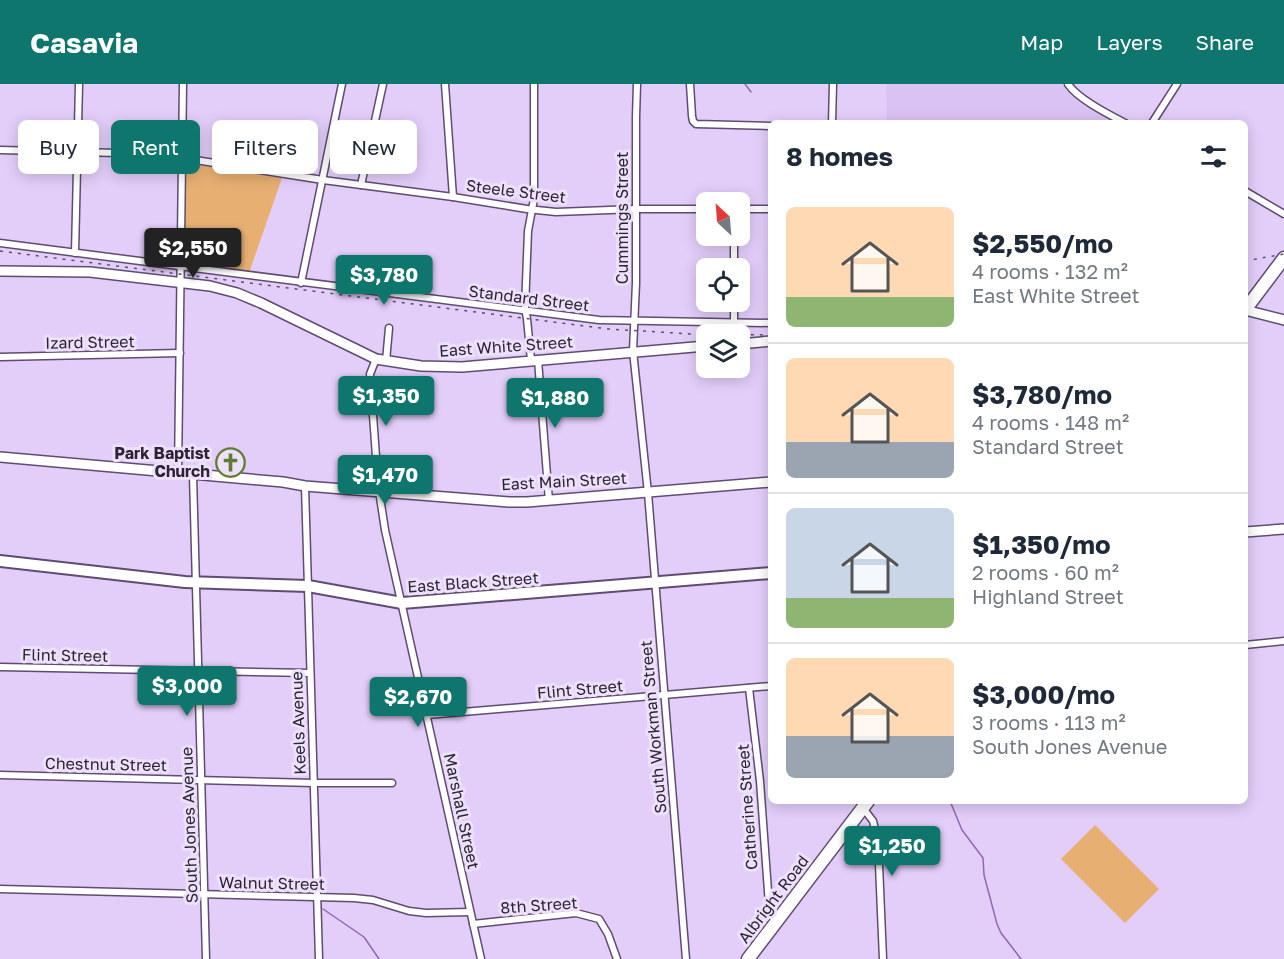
<!DOCTYPE html>
<html lang="en">
<head>
<meta charset="utf-8">
<style>
  body { margin:0; font-family:"Golos Text",sans-serif; background:#f6f6f7; color:#1f2937; height:100vh; display:flex; flex-direction:column; font-size:22px; white-space:nowrap }
  * { box-sizing:border-box; margin:0 }
  p { font-size:20px; color:#747a83 }
  .icon { flex:none; width:33px; height:33px; fill:none; stroke:currentColor; stroke-width:2; stroke-linecap:round; stroke-linejoin:round }
  .map { position:relative; flex:1; overflow:hidden }
  .details { position:absolute; left:768px; top:36px; width:480px; height:684px; display:flex; flex-direction:column; background:#fff; border-radius:9px; box-shadow:0 3px 15px #0003 }
  .details>* { flex:none }
  .banner { position:absolute; left:18px; top:36px; width:570px; height:54px; display:flex; gap:12px }
  .needle { width:39px; rotate:334deg }
  .fabs { position:absolute; left:696px; top:108px; display:grid; gap:12px }
  .fabs a { display:grid; place-items:center; width:54px; height:54px; border-radius:9px; background:#fff; box-shadow:0 3px 15px #0003; font-size:30px }
  .price { position:absolute; translate:-50% -51px; padding:0 14px; border-radius:6px; background:#0f766e; color:#fff; font-size:20px; line-height:39px; filter:drop-shadow(0 2px 3px #0008) }
  .price::after { content:''; position:absolute; left:50%; top:36px; width:18px; height:14px; margin-left:-9px; background:inherit; clip-path:polygon(0 0,100% 0,50% 100%) }
  .price.active { background:#222; color:#fff }
  ul { padding:0; list-style:none }
  li { display:flex; align-items:center; gap:18px; height:150px; padding:0 18px }
  li+li { border-top:2px solid #e0e1e3 }
  li span { display:grid; place-items:center; flex:none; width:168px; height:120px; border-radius:9px; color:#555 }
  li>.icon { margin-inline-start:auto }
  span .icon { width:72px; height:72px; fill:#fffc; stroke-width:1 }
  li b { font-size:26px }
  h2 { display:flex; justify-content:space-between; align-items:center; height:72px; padding:0 18px; font-size:26px }
  .chip { padding:0 21px; border-radius:9px; background:#fff; box-shadow:0 3px 15px #0003; font-size:21px; line-height:54px }
  .chip.active { background:#0f766e; color:#fff }
  header { display:flex; align-items:center; gap:36px; box-sizing:border-box; height:84px; padding:0 30px; background:#0f766e; color:#fff }
  header strong { font-size:28px }
  nav { display:flex; gap:33px; margin-inline-start:auto; font-size:21px }
  .map>svg:first-child { display:block }
  .built { fill:#dbc2f4 }
  .green { fill:#e8af72 }
  .lines { fill:none; stroke-linecap:round; stroke-linejoin:round }
  .stream { stroke:#9068b6; stroke-width:1.5 }
  .street-casing { stroke:#5e4c71; stroke-width:9 }
  .secondary-casing { stroke:#5e4c71; stroke-width:12 }
  .primary-casing { stroke:#5e4c71; stroke-width:14 }
  .highway-casing { stroke:#5e4c71; stroke-width:15 }
  .street { stroke:#fff; stroke-width:6 }
  .secondary { stroke:#fff; stroke-width:9 }
  .primary { stroke:#fff; stroke-width:10 }
  .highway { stroke:#fff; stroke-width:12 }
  .rail { stroke:#5c5068; stroke-width:1.5; stroke-dasharray:3 6; stroke-linecap:butt }
  .labels { text-anchor:middle; stroke-width:6; stroke-linejoin:round; paint-order:stroke }
  .street-label { font-size:16px; fill:#2c2434; stroke:#ece0fa }
  .poi-label { font-size:16px; font-weight:bold; fill:#2c2434; stroke:#ece0fa; text-anchor:end }
</style>
</head>
<body>
<header>
<strong>Casavia</strong>
<nav><a>Map</a><a>Layers</a><a>Share</a></nav>
</header>
<div class="map">
<svg width="1284" height="875" viewBox="0 0 1284 875">
  <rect width="100%" height="100%" fill="#e3cefa"/>
  <path class="built" d="M886,0H1063L1071,11L1118,39H887Z"/>
  <g class="green">
    <path d="M185,79L282,94L249,189L185,179Z"/>
    <path d="M1095,741L1159,805L1125,839L1061,775Z"/>
  </g>
  <g class="lines">
    <g class="stream">
      <path d="M745,0L751,8"/>
      <path d="M950,717L962,746L983,774L984,791L997,840L1001,849L1021,875"/>
      <path d="M323,825L364,853L379,875"/>
    </g>
    <defs>
      <g id="street">
        <path d="M445,0L453,113"/>
        <path d="M637,0L636,33V199L633,267L648,409L686,875"/>
        <path d="M690,0L692,32L693,37L696,40L771,42"/>
        <path d="M1068,0C1078,15 1108,30 1125,39"/>
        <path d="M832,39L833,0"/>
        <path d="M1152,39L1177,0"/>
        <path d="M0,66L157,70L323,96L453,113L527,125L556,128L636,125H706"/>
        <path d="M361,101L383,0"/>
        <path d="M1245,107L1284,130"/>
        <path d="M740,125H771"/>
        <path d="M0,159L599,236L771,239"/>
        <path d="M75,169L79,0"/>
        <path d="M734,184V152"/>
        <path d="M301,199L342,0"/>
        <path d="M734,239V218"/>
        <path d="M0,273L180,269"/>
        <path d="M376,275L370,290L378,400L385,446L481,875"/>
        <path d="M531,276L527,235L525,224L528,147L534,115V0"/>
        <path d="M538,276L549,417"/>
        <path d="M386,277L389,244"/>
        <path d="M178,389L183,0"/>
        <path d="M193,391L206,875"/>
        <path d="M305,402L319,875"/>
        <path d="M1245,561L1284,557"/>
        <path d="M0,583L310,589"/>
        <path d="M749,604L760,697L769,821L772,832L776,837"/>
        <path d="M427,631L771,602"/>
        <path d="M0,691L314,699H392"/>
        <path d="M863,724L873,737L878,757L883,875"/>
        <path d="M0,805L354,814L373,816L409,827L426,829L470,828"/>
        <path d="M473,840L576,829L599,835L608,850L617,875"/>
      </g>
      <g id="secondary">
        <path d="M0,187L90,188L210,202L237,209L261,219L376,275L421,282L462,283L706,262"/>
        <path d="M1245,226L1284,236"/>
        <path d="M740,260L771,257"/>
        <path d="M0,373L283,398L305,402L509,418H527L771,398"/>
        <path d="M1245,448L1284,445"/>
      </g>
      <path id="primary" d="M0,477L185,498L308,502L402,519L771,489"/>
      <g id="highway">
        <path d="M1245,226L1284,174"/>
        <path d="M748,875L868,717"/>
      </g>
    </defs>
    <use href="#street" class="street-casing"/>
    <use href="#secondary" class="secondary-casing"/>
    <use href="#primary" class="primary-casing"/>
    <use href="#highway" class="highway-casing"/>
    <use href="#street" class="street"/>
    <use href="#secondary" class="secondary"/>
    <use href="#primary" class="primary"/>
    <use href="#highway" class="highway"/>
    <g class="rail">
      <path d="M0,167L608,245L692,250L771,251"/>
      <path d="M1245,177L1284,170"/>
    </g>
  </g>
  <defs>
    <symbol id="church-ring" viewBox="-11 -11 22 22"><circle r="9.5" fill="#ece0fa" stroke="#5f7c30" stroke-width="1.5"/><path d="M-1.2-6h2.4v3.5h3.3v2.4h-3.3V6h-2.4V-.1h-3.3v-2.4h3.3Z" fill="#5f7c30"/></symbol>
  </defs>
  <g fill-rule="evenodd">
    <use href="#church-ring" x="214" y="362" width="33" height="33"/>
  </g>
  <g class="labels">
    <g class="street-label">
      <text transform="translate(516 107) rotate(7)" y="6">Steele Street</text>
      <text transform="translate(622 134) rotate(-90)" y="6">Cummings Street</text>
      <text transform="translate(529 214) rotate(7)" y="6">Standard Street</text>
      <text transform="translate(90 258) rotate(-1)" y="6">Izard Street</text>
      <text transform="translate(506 262) rotate(-4)" y="6">East White Street</text>
      <text transform="translate(564 397) rotate(-3)" y="6">East Main Street</text>
      <text transform="translate(473 498) rotate(-4)" y="6">East Black Street</text>
      <text transform="translate(65 571) rotate(1)" y="6">Flint Street</text>
      <text transform="translate(580 605) rotate(-5)" y="6">Flint Street</text>
      <text transform="translate(298 639) rotate(-92)" y="6">Keels Avenue</text>
      <text transform="translate(653 643) rotate(-95)" y="6">South Workman Street</text>
      <text transform="translate(106 680) rotate(1)" y="6">Chestnut Street</text>
      <text transform="translate(747 723) rotate(-94)" y="6">Catherine Street</text>
      <text transform="translate(462 727) rotate(78)" y="6">Marshall Street</text>
      <text transform="translate(189 741) rotate(-92)" y="6">South Jones Avenue</text>
      <text transform="translate(272 799) rotate(1)" y="6">Walnut Street</text>
      <text transform="translate(773 815) rotate(-53)" y="6">Albright Road</text>
      <text transform="translate(539 821) rotate(-4)" y="6">8th Street</text>
    </g>
    <g class="poi-label">
      <text x="210" y="375">Park Baptist<tspan x="210" dy="18">Church</tspan></text>
    </g>
  </g>
</svg>
<div class="fabs">
<a><svg class="needle" viewBox="-14 -14 28 28"><path d="M0-13l5 13h-10z" fill="#e53935"/><path d="M0 13l5-13h-10z" fill="#747a83"/></svg></a>
<a><svg class="icon" aria-label="locate" viewBox="0 0 24 24"><circle cx="12" cy="12" r="6"/><path d="M12 2v4M12 18v4M2 12h4M18 12h4"/></svg></a>
<a><svg class="icon" aria-label="layers" viewBox="0 0 24 24"><path d="M12 4l9 5-9 5-9-5zM3 14l9 5 9-5"/></svg></a>
</div>
<b class="price active" style="left:193px;top:195px">$2,550</b>
<b class="price" style="left:384px;top:222px">$3,780</b>
<b class="price" style="left:386px;top:343px">$1,350</b>
<b class="price" style="left:555px;top:345px">$1,880</b>
<b class="price" style="left:385px;top:422px">$1,470</b>
<b class="price" style="left:187px;top:633px">$3,000</b>
<b class="price" style="left:418px;top:644px">$2,670</b>
<b class="price" style="left:892px;top:793px">$1,250</b>
<div class="banner">
<a class="chip">Buy</a>
<a class="chip active">Rent</a>
<a class="chip">Filters</a>
<a class="chip">New</a>
</div>
<section class="details">
<h2>8 homes<svg class="icon" aria-label="filters" viewBox="0 0 24 24"><path d="M4 7h16M4 17h16"/><circle cx="9" cy="7" r="2"/><circle cx="15" cy="17" r="2"/></svg></h2>
<ul>
<li><span style="background:linear-gradient(#ffd9b3 75%,#8fb573 0)"><svg class="icon" aria-label="home" viewBox="0 0 24 24"><path d="M3 11l9-7 9 7M6 9v11h12V9"/></svg></span><div><b>$2,550/mo</b><p>4 rooms · 132 m²</p><p>East White Street</p></div></li>
<li><span style="background:linear-gradient(#ffd9b3 70%,#9aa5b1 0)"><svg class="icon" aria-label="home" viewBox="0 0 24 24"><path d="M3 11l9-7 9 7M6 9v11h12V9"/></svg></span><div><b>$3,780/mo</b><p>4 rooms · 148 m²</p><p>Standard Street</p></div></li>
<li><span style="background:linear-gradient(#c9d6e8 75%,#8fb573 0)"><svg class="icon" aria-label="home" viewBox="0 0 24 24"><path d="M3 11l9-7 9 7M6 9v11h12V9"/></svg></span><div><b>$1,350/mo</b><p>2 rooms · 60 m²</p><p>Highland Street</p></div></li>
<li><span style="background:linear-gradient(#ffd9b3 65%,#9aa5b1 0)"><svg class="icon" aria-label="home" viewBox="0 0 24 24"><path d="M3 11l9-7 9 7M6 9v11h12V9"/></svg></span><div><b>$3,000/mo</b><p>3 rooms · 113 m²</p><p>South Jones Avenue</p></div></li>
</ul>
</section>
</div>
</body>
</html>
